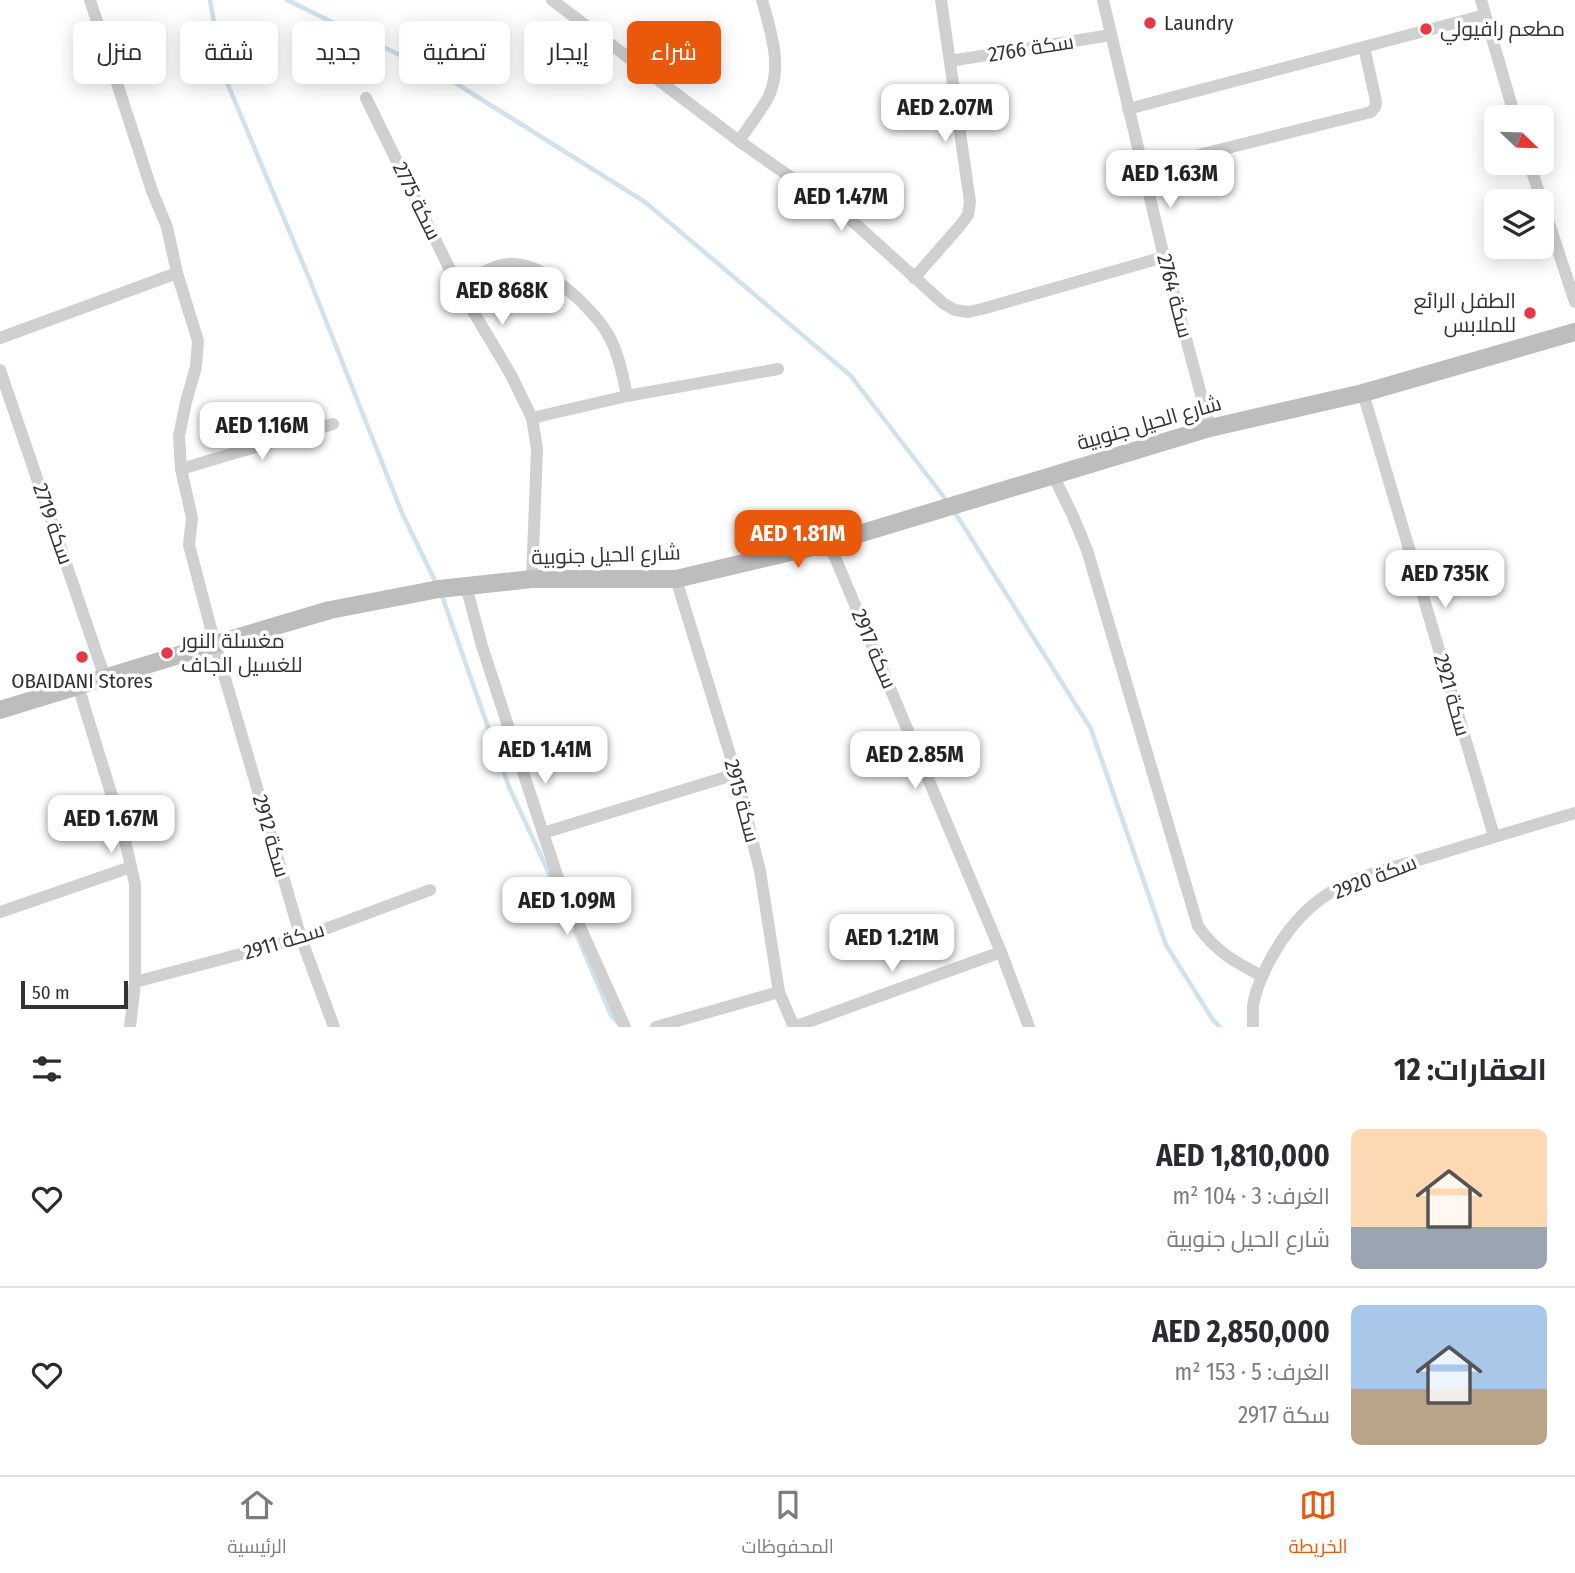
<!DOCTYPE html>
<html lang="ar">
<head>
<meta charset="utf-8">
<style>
  body { margin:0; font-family:"Fira Sans Condensed",Cairo,sans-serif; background:#f7f7f7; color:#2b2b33; direction:rtl; height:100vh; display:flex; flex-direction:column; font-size:26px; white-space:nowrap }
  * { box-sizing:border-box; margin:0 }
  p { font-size:23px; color:#7c7c81 }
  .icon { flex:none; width:38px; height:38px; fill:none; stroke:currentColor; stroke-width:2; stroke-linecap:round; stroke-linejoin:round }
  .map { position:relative; height:1027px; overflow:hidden; direction:ltr }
  .panel { display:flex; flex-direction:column; background:#fff; flex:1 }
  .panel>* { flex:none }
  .guide { position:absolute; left:21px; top:21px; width:700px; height:63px; direction:rtl; display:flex; gap:14px }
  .needle { width:46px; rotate:113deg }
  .buttons { position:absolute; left:1484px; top:105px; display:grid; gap:14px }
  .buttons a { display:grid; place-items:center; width:70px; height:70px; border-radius:10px; background:#fff; box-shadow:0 4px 18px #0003; font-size:35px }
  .scale { position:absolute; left:21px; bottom:18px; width:107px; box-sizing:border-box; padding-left:7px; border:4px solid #333; border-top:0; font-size:19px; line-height:24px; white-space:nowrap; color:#333; -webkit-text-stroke:5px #fff; paint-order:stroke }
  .price { position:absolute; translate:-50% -60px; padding:0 16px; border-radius:14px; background:#fff; color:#222; font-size:23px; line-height:46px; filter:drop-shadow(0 2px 4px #0008) }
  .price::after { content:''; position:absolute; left:50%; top:42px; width:21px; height:16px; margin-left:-10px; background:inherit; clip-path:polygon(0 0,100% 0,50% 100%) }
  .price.current { background:#ea580c; color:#fff }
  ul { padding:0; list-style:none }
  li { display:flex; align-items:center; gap:21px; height:175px; padding:0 28px }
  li+li { border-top:2px solid #e1e1e2 }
  li span { display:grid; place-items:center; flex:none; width:196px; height:140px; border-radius:10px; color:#555 }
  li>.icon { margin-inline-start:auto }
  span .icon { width:84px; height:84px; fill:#fffc; stroke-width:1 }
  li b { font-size:30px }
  h2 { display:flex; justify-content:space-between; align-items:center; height:84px; padding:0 28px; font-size:30px }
  .pill { padding:0 24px; border-radius:10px; background:#fff; box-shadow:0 4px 18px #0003; font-size:24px; line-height:63px }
  .pill.current { background:#ea580c; color:#fff }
  .tabs { display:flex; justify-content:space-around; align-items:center; height:98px; border-top:2px solid #e1e1e2; background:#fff; font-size:19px; color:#7c7c81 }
  .tabs a { display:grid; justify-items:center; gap:4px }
  .tabs .current { color:#ea580c }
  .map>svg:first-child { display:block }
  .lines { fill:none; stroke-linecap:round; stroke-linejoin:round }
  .stream { stroke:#cfe2ee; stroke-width:4.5 }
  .street { stroke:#d0d0d0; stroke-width:12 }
  .secondary { stroke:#bdbdbd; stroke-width:18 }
  .poi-dot { fill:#e63946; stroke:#fff; stroke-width:2.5 }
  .labels { text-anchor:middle; stroke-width:7; stroke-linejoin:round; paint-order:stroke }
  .poi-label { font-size:21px; fill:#333; stroke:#fff; text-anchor:start }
  .street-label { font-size:21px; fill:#333; stroke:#fff }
</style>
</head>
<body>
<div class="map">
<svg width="1575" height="1027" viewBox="0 0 1575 1027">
  <rect width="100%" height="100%" fill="#fff"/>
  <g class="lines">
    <g class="stream">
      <path d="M210,0L223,73L309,278L402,513L437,585"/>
      <path d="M287,0L449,79L645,202L851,376L947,501"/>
      <path d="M954,511L1091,729L1166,945L1213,1020L1220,1027"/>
      <path d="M441,593L509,787L554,884"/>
      <path d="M575,931L611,1015L619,1024"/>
    </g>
    <g class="street">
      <path d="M90,0L152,191L167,227L177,273L198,341L196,367L186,402L179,436L181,469L192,518L189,545L215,644L301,938L334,1027"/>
      <path d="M552,0L739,141L849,218L944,304L955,310L968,312L982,309L1164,257"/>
      <path d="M1103,0L1164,257L1210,428"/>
      <path d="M1481,0L1515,117"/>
      <path d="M950,61L1111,35"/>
      <path d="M366,98L458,286L511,375L532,418L537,449L532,579"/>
      <path d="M1128,109L1485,15"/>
      <path d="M739,141C749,126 761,111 769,96C783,66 770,29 762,0"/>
      <path d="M1529,163L1542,201"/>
      <path d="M1143,169L1371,112L1375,107L1376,101L1364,47"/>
      <path d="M1542,202L1575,302"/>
      <path d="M914,278L959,227L968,215L970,202L941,0"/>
      <path d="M458,286C474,278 490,266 508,264C544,261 594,308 610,338C619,356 623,376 627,396"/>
      <path d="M0,338L177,273"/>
      <path d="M0,370L105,678"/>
      <path d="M1363,393L1494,836"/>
      <path d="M532,418L627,396L778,369"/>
      <path d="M181,469L333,424"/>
      <path d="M1053,475L1073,516L1087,550L1198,926C1215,951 1236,963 1262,976"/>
      <path d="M829,543L1001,952L1029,1027"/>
      <path d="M676,579L736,774L760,871L779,992L794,1027"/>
      <path d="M466,586L482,646L543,833L736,774"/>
      <path d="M78,686L123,832L135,884V982L130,1027"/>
      <path d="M543,833L558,878L625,1027"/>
      <path d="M0,912L131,867"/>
      <path d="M135,982L301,938L430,890"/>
      <path d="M656,1027L779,992"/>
      <path d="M794,1027L1001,952"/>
      <path d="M1253,1027C1253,1020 1253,1013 1253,1006C1255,991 1261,978 1267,966C1284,932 1307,903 1342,886C1370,872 1402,865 1432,856C1480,841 1527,827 1575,813"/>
    </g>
    <path class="secondary" d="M0,710L215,644L330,610L439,589L532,579H676L829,543L1210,428L1363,393L1575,332"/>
  </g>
  <g class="poi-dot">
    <circle cx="1150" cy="23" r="7"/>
    <circle cx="1426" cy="29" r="7"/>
    <circle cx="1530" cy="313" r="7"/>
    <circle cx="167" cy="653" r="7"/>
    <circle cx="82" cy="657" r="7"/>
  </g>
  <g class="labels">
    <g class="poi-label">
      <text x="1164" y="30">Laundry</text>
      <text x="1440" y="36">مطعم رافيولي</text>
      <text x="1516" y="308" text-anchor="end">الطفل الرائع<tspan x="1516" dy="24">للملابس</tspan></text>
      <text x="181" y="648">مغسلة النور<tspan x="181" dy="24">للغسيل الجاف</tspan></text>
      <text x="82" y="688" text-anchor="middle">OBAIDANI Stores</text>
    </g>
    <g class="street-label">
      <text transform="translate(1031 48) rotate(-9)" y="7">سكة 2766</text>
      <text transform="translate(417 201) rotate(64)" y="7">سكة 2775</text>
      <text transform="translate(1175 296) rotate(75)" y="7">سكة 2764</text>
      <text transform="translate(1149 423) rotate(-16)" y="7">شارع الحيل جنوبية</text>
      <text transform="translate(53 524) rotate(71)" y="7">سكة 2719</text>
      <text transform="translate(606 555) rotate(-2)" y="7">شارع الحيل جنوبية</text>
      <text transform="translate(874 649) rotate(67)" y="7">سكة 2917</text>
      <text transform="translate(1452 695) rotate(74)" y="7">سكة 2921</text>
      <text transform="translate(742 801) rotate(75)" y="7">سكة 2915</text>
      <text transform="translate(271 836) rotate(74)" y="7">سكة 2912</text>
      <text transform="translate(1375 877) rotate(-21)" y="7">سكة 2920</text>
      <text transform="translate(284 941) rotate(-17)" y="7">سكة 2911</text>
    </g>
  </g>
</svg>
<div class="buttons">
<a><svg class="needle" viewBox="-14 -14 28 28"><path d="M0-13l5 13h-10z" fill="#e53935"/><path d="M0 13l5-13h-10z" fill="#7c7c81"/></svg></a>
<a><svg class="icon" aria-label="layers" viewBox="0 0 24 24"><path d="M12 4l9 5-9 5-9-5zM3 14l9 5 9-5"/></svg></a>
</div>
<div class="scale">50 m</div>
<b class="price" style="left:945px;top:144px">AED 2.07M</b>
<b class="price" style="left:1170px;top:210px">AED 1.63M</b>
<b class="price" style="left:841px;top:233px">AED 1.47M</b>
<b class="price" style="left:502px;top:327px">AED 868K</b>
<b class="price" style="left:262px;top:462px">AED 1.16M</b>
<b class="price current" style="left:798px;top:570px">AED 1.81M</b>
<b class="price" style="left:1445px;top:610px">AED 735K</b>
<b class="price" style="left:545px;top:786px">AED 1.41M</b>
<b class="price" style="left:915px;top:791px">AED 2.85M</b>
<b class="price" style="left:111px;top:855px">AED 1.67M</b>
<b class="price" style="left:567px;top:937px">AED 1.09M</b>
<b class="price" style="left:892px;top:974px">AED 1.21M</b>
<div class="guide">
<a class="pill current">شراء</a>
<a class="pill">إيجار</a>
<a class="pill">تصفية</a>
<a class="pill">جديد</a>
<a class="pill">شقة</a>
<a class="pill">منزل</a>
</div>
</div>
<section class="panel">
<h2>العقارات: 12<svg class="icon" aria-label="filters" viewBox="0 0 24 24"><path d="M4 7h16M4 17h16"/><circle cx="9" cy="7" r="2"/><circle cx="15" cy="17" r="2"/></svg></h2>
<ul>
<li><span style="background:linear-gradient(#ffd9b3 70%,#9aa5b1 0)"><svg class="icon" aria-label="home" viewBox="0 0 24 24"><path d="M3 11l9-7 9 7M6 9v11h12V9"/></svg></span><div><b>AED 1,810,000</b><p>الغرف: 3 · 104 m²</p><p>شارع الحيل جنوبية</p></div><svg class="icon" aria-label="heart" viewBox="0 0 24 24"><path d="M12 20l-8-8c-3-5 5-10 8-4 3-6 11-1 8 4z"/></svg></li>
<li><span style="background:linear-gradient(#a9c7e8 60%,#b9a48a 0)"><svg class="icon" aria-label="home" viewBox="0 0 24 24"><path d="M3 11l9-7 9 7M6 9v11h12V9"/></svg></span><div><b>AED 2,850,000</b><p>الغرف: 5 · 153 m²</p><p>سكة 2917</p></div><svg class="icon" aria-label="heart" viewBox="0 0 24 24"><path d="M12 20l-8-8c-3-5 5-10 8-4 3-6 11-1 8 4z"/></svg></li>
</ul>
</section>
<nav class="tabs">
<a class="current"><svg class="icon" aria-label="map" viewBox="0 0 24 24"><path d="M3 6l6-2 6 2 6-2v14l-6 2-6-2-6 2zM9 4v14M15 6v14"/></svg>الخريطة</a>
<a><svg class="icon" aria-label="saved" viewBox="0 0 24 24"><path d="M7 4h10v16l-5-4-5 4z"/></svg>المحفوظات</a>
<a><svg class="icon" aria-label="home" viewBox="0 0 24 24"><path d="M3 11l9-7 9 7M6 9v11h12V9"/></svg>الرئيسية</a>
</nav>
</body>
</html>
